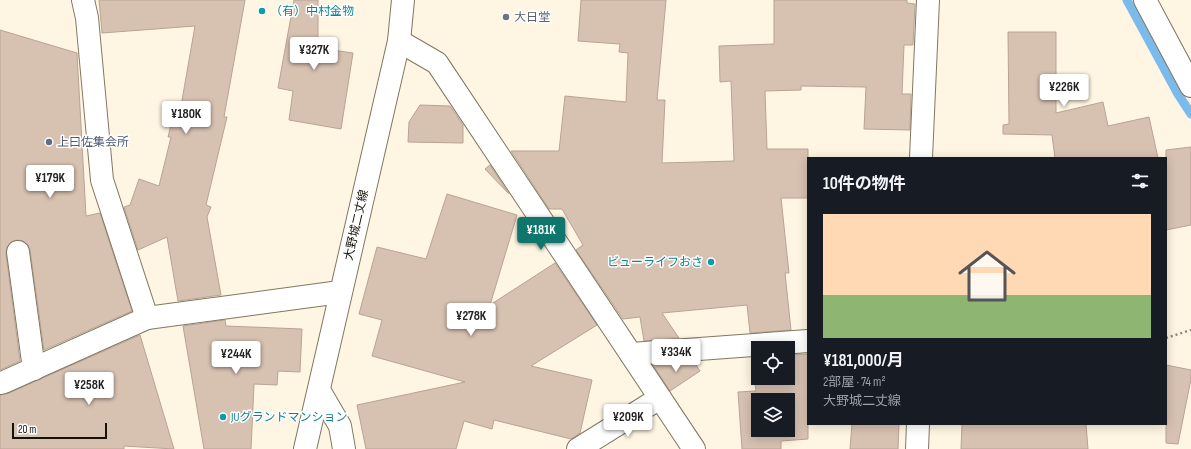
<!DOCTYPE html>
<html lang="ja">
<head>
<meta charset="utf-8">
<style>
  body { margin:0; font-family:"Sofia Sans Condensed","Noto Sans JP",sans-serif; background:#20242c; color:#f1f3f6; height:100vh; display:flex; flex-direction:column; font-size:15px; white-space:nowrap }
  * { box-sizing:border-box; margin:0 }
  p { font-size:13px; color:#9ea1a6 }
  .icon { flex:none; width:22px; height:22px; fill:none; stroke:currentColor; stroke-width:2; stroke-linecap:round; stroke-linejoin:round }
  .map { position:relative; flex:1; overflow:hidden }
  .details { position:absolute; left:807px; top:157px; width:360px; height:268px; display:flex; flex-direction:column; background:#171b24; border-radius:0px; box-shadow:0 2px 10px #0003 }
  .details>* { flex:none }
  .controls { position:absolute; left:751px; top:341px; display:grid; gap:8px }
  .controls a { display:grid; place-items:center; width:44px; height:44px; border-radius:0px; background:#171b24; box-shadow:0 2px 10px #0003; font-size:20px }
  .scale { position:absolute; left:12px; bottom:10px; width:95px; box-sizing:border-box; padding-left:4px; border:2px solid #16120a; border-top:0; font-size:11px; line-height:14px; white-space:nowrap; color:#16120a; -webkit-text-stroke:3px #fff; paint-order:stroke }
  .price { position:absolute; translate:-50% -34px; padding:0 9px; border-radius:4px; background:#fff; color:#222; font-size:13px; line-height:26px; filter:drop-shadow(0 1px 2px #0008) }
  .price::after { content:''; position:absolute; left:50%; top:24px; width:12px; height:9px; margin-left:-6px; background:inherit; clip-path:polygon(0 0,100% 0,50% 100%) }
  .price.current { background:#0f766e; color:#fff }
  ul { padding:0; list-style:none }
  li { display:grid; align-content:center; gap:8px; height:212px; padding:0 16px }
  li span { display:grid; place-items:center; height:124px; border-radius:0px; color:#555 }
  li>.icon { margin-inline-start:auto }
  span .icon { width:72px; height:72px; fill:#fffc; stroke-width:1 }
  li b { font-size:17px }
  h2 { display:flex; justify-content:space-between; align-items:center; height:48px; padding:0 16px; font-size:17px }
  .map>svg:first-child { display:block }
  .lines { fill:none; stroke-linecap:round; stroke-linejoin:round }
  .stream { stroke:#7abbec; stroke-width:9 }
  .building { fill:#d7c1b1; stroke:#b9a394; fill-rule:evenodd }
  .minor-casing { stroke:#817762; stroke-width:24 }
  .primary-casing { stroke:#817762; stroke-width:24 }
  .path { stroke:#90897b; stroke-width:2.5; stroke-dasharray:2 3; stroke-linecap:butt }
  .minor { stroke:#fff; stroke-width:22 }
  .primary { stroke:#fff; stroke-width:22 }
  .culture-dot { fill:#0f9aa8; stroke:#fff; stroke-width:1.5 }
  .worship-dot { fill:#6b7280; stroke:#fff; stroke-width:1.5 }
  .service-dot { fill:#5c6f8a; stroke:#fff; stroke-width:1.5 }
  .labels { text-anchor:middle; stroke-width:3; stroke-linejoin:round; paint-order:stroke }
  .culture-label { font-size:12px; fill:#0d838f; stroke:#fff; text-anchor:start }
  .worship-label { font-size:12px; fill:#5b616d; stroke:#fff; text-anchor:start }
  .service-label { font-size:12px; fill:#4e5e75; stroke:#fff; text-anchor:start }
  .street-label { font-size:12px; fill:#16120a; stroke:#fff }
</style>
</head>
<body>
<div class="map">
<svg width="1191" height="449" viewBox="0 0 1191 449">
  <rect width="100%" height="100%" fill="#fef5e2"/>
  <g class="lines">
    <path class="stream" d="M1127,0L1178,94L1191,114"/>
  </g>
  <g class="building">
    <path d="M99,0H245L224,117H227L206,205L211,207L207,217L221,295L178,301L167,237L138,250L124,207L130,205L139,179L159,186L171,137H168L176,105L181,106L195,26L102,33Z"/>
    <path d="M294,0H318V48L353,53L341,129L289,120L293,91L278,88Z"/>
    <path d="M581,0H666L657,100H665L662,163L734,161L731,81L720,82L719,46L774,44V0H907V3L915,4L913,45H904L902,94H911L910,130L864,129L866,87L801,86V90L765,91L767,149H808V198H781L789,273H785L791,330L750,333L747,305L662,313L679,338L644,341L640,317L623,319L576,250L583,245L562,209H549L511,151H559L565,96L626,102L628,53L619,52L620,44L578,41Z"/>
    <path d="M0,30L77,53L86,216L100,213L132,311L44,350L30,250L28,245L23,241L17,240L11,242L7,247L6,254L20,361L0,370Z"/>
    <path d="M1008,32H1056V113L1103,102L1108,126L1149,117L1158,158H1055L1052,135L1003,134V125L1009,124Z"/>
    <path d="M420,105L450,106L463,125V143L408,142L409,122Z"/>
    <path d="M1191,147V225L1166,230V150Z"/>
    <path d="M490,165L509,194L485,169Z"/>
    <path d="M447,194L517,215L490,305L555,263L597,325L531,366L592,380L580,433L571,439L494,420L492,429L464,421L456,449H366L357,405L465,382L372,356L382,320L359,314L377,247L426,259Z"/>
    <path d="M225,320L226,326L302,329L300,372L278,371L277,385L254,384L251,449H204L183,326Z"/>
    <path d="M140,335L174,449L124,446V449H0V395L9,393Z"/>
    <path d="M808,354V439L781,441V449H742L738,392L756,391L752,358L758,357V378H788V355ZM758,400H788V430H758Z"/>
    <path d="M694,362L700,371L670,391L653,365Z"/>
    <path d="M1166,365L1191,370V379L1178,444L1166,443Z"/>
    <path d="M852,424H899L898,449H850Z"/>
    <path d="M962,424H1086L1088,449H961Z"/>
  </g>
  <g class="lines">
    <defs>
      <g id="minor">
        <path d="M83,0L87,18L102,180L147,318"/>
        <path d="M1145,0L1191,86"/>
        <path d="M399,41L437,63L694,449"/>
        <path d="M921,158L928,0"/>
        <path d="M18,252L34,369"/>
        <path d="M631,354L808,341"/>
        <path d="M0,383L4,382L147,318L340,292"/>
        <path d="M319,390L340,426L344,449"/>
        <path d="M578,449L660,398"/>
        <path d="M917,449L918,424"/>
      </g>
      <path id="primary" d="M305,449L399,41L403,0"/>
    </defs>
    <use href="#minor" class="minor-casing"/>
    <use href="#primary" class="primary-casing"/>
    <path class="path" d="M1166,338L1191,330"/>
    <use href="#minor" class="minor"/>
    <use href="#primary" class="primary"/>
  </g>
  <g class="culture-dot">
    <circle cx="262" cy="11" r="4"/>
    <circle cx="711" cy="262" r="4"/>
    <circle cx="223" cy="417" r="4"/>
  </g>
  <circle class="worship-dot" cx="506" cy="17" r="4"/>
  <circle class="service-dot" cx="49" cy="142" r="4"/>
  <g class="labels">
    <g class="culture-label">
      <text x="270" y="15">（有）中村金物</text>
      <text x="703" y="266" text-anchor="end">ビューライフおさ</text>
      <text x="231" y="421">JUグランドマンション</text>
    </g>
    <g class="worship-label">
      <text x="514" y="21">大日堂</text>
    </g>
    <g class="service-label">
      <text x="57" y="146">上曰佐集会所</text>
    </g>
    <g class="street-label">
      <text transform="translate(356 225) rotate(-77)" y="4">大野城二丈線</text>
    </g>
  </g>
</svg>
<div class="controls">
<a><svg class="icon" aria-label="locate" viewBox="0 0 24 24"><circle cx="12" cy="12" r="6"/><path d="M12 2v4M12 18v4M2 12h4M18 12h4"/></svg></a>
<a><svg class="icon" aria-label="layers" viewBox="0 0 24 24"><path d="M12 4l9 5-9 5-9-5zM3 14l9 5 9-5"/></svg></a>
</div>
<div class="scale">20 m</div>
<b class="price" style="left:314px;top:71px">¥327K</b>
<b class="price" style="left:1064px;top:108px">¥226K</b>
<b class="price" style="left:186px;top:135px">¥180K</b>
<b class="price" style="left:50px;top:199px">¥179K</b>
<b class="price current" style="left:541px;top:251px">¥181K</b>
<b class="price" style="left:471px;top:337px">¥278K</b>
<b class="price" style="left:676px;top:373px">¥334K</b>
<b class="price" style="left:236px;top:375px">¥244K</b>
<b class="price" style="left:89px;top:406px">¥258K</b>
<b class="price" style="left:628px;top:438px">¥209K</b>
<section class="details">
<h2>10件の物件<svg class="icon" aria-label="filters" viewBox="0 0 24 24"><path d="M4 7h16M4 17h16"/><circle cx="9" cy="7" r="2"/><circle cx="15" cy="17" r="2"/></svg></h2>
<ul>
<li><span style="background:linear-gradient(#ffd9b3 65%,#8fb573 0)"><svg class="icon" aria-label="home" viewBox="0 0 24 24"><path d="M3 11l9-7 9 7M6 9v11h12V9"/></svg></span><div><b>¥181,000/月</b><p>2部屋 · 74 m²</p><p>大野城二丈線</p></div></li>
</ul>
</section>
</div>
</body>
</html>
